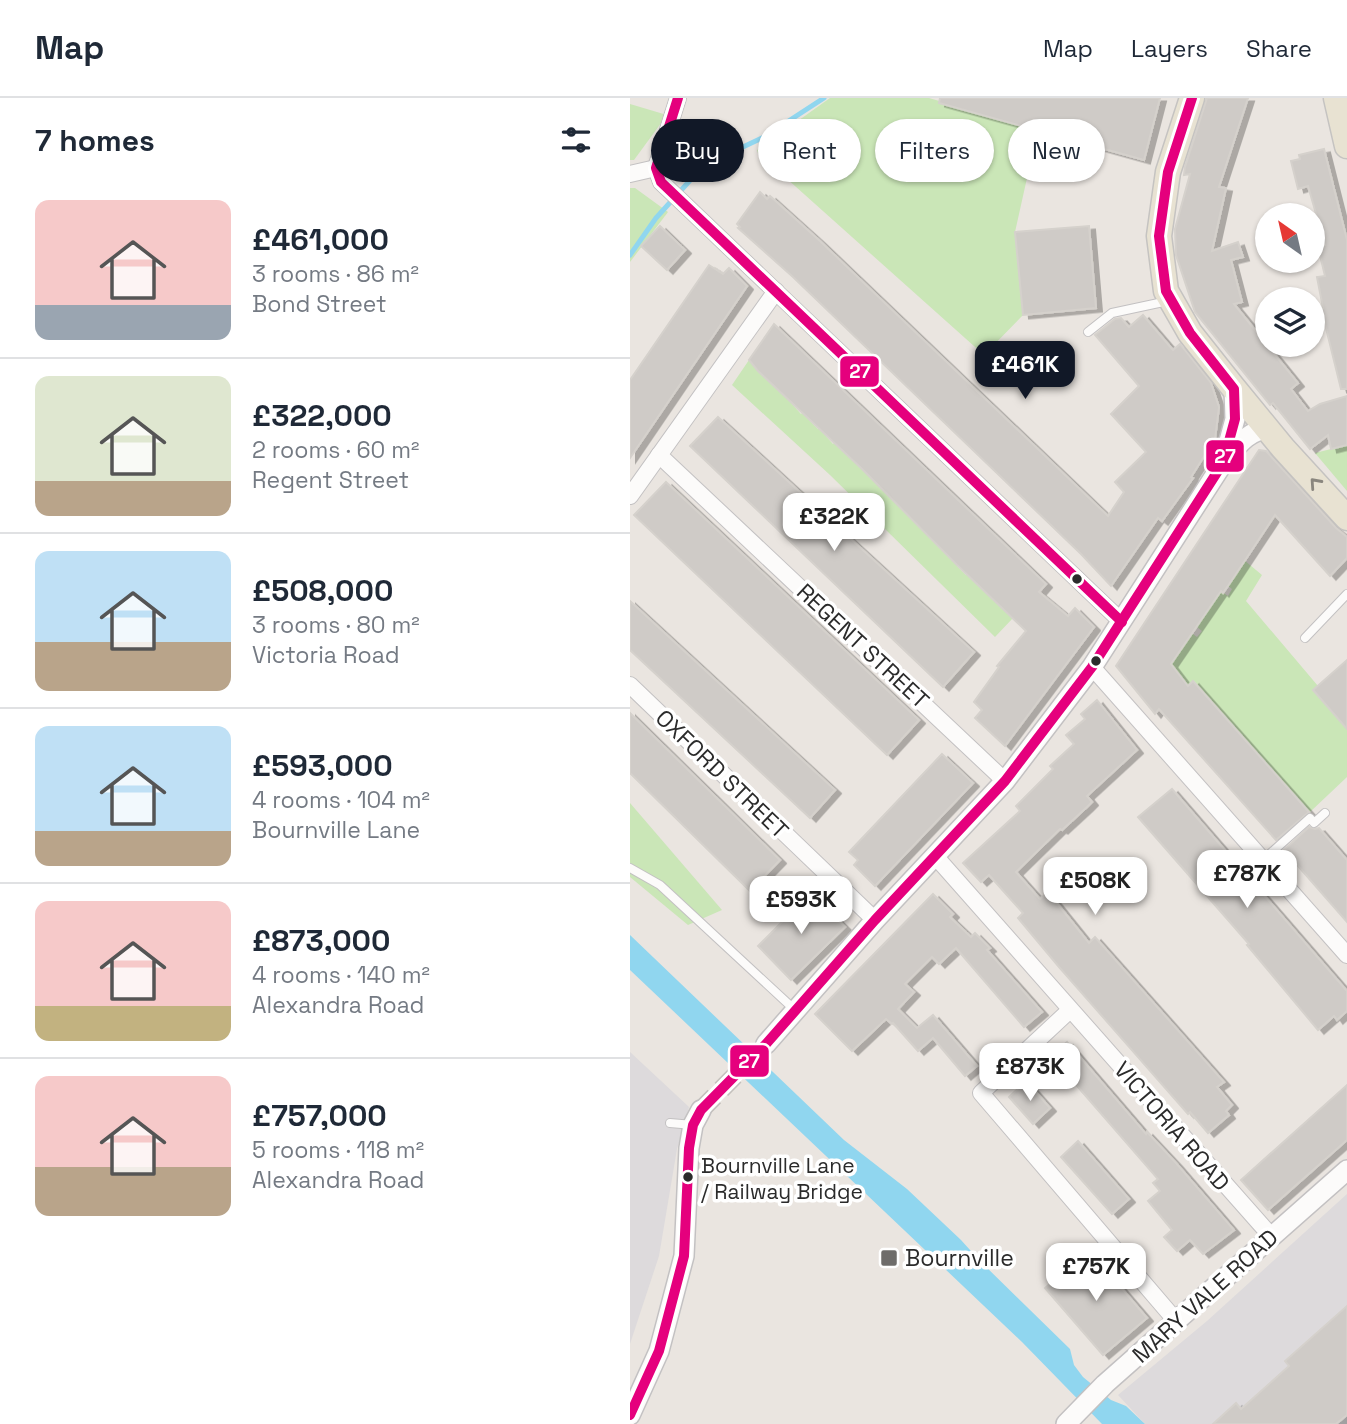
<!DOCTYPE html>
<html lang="en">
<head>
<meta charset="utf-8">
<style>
  body { margin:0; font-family:"Space Grotesk",sans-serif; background:#f2f2f3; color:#1f2937; height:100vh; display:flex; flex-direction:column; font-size:26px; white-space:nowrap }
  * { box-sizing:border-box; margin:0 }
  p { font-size:23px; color:#747a83 }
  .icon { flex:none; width:38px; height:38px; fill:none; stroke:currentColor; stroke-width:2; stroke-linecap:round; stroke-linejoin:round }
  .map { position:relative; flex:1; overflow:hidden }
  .sheet { display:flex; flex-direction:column; background:#fff; width:630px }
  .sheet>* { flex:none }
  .guide { position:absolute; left:21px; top:21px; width:590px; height:63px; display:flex; gap:14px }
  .needle { width:46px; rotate:326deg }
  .fabs { position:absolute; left:625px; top:105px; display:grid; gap:14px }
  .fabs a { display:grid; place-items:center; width:70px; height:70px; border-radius:50%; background:#fff; box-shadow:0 2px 5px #0004; font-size:35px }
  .price { position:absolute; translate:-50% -60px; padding:0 16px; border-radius:14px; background:#fff; color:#222; font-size:23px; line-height:46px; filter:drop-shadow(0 2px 4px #0008) }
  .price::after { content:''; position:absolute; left:50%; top:42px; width:21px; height:16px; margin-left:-10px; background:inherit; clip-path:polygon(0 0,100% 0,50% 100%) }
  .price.selected { background:#111827; color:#fff }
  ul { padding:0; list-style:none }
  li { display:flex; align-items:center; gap:21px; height:175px; padding:0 35px }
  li+li { border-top:2px solid #e0e1e3 }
  li span { display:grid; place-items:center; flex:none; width:196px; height:140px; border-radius:14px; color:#555 }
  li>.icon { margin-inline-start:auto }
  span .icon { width:84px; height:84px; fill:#fffc; stroke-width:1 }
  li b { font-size:30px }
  h2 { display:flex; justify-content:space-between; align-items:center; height:84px; padding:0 35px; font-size:30px }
  .pill { padding:0 24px; border-radius:32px; background:#fff; box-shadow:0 2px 5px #0004; font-size:24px; line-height:63px }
  .pill.selected { background:#111827; color:#fff }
  header { display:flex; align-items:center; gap:42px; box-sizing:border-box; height:98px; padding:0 35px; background:#fff; border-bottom:2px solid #e0e1e3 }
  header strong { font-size:33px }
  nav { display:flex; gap:38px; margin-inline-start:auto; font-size:24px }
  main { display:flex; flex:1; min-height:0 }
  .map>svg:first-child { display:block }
  .industrial { fill:#dddadc }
  .green { fill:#cae6b7 }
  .water { fill:#90d6ef }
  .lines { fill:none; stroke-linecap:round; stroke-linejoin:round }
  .stream { stroke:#90d6ef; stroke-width:5 }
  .building { fill:#cfcbc7; stroke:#d5d1cc; stroke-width:2; filter:url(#shadow) }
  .tertiary-tunnel { stroke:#c4c0bc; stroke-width:19; stroke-dasharray:19 10; stroke-linecap:butt }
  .service-casing { stroke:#c3c1c2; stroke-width:10 }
  .minor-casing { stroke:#c3c1c2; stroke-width:18 }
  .tertiary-casing { stroke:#c3c1c2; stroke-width:22 }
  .primary-casing { stroke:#c5c3c1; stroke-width:27 }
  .service { stroke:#fcfbfa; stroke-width:8 }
  .minor { stroke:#fcfbfa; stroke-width:16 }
  .tertiary { stroke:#fcfbfa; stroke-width:19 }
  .primary { stroke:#e8e2d2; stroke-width:24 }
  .bus-1-casing { stroke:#fff; stroke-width:16 }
  .bus-1 { stroke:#e5007d; stroke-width:10 }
  .oneway { stroke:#8a867e }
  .bus-dot { fill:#2b2b2b; stroke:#fff; stroke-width:2.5 }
  .poi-dot { fill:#6e6c6a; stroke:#fff; stroke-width:2.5 }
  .labels { text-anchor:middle; stroke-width:7; stroke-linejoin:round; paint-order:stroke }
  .bus-label { font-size:21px; fill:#2b2b2b; stroke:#fff; text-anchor:start }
  .street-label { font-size:23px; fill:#2b2b2b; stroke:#fff }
  .poi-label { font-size:23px; fill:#2b2b2b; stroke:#fff; text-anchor:start }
  .line-badge { stroke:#fff; stroke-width:2.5 }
  .badge-label { font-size:19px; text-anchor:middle; font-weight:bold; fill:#fff }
</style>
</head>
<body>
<header>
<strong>Map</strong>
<nav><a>Map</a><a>Layers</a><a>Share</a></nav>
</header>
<main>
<section class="sheet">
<h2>7 homes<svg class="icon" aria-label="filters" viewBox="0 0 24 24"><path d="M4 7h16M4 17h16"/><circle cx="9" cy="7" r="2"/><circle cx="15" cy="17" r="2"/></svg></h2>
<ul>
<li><span style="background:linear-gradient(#f6c9c9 75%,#9aa5b1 0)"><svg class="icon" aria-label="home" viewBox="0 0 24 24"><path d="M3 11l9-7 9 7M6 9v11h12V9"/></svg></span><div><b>£461,000</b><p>3 rooms · 86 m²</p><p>Bond Street</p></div></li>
<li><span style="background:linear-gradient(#dfe7d0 75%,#b9a48a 0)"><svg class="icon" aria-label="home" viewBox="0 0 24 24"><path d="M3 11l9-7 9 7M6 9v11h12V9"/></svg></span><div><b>£322,000</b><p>2 rooms · 60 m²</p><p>Regent Street</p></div></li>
<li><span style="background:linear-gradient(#bfe0f5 65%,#b9a48a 0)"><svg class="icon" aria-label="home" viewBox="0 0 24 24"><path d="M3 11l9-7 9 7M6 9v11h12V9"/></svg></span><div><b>£508,000</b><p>3 rooms · 80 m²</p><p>Victoria Road</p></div></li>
<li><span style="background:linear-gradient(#bfe0f5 75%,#b9a48a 0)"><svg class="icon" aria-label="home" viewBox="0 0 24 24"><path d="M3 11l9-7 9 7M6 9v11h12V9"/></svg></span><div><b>£593,000</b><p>4 rooms · 104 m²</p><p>Bournville Lane</p></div></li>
<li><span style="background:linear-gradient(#f6c9c9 75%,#c2b280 0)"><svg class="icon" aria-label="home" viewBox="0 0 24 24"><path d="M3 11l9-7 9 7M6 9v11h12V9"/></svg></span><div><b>£873,000</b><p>4 rooms · 140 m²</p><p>Alexandra Road</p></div></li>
<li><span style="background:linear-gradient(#f6c9c9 65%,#b9a48a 0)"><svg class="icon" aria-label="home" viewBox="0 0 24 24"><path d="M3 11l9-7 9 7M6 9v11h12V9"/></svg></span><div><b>£757,000</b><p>5 rooms · 118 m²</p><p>Alexandra Road</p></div></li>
</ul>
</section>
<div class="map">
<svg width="717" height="1326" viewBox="0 0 717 1326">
  <defs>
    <filter id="shadow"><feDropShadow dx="6" dy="3.5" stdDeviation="0" flood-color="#0004"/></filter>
  </defs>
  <rect width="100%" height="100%" fill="#eae5e0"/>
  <g class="industrial">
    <path d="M0,954L59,1009L47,1051L29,1158L0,1246Z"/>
    <path d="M717,1096V1326H515L488,1297L577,1223Z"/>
  </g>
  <g class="green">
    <path d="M200,0H299L415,34L397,80L385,134L393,217L354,257L128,55L127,52Z"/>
    <path d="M0,6L37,17L4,62H0Z"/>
    <path d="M0,90H5L38,114L0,164Z"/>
    <path d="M119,262L154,298L167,284L175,292L162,306L171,316L185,302L191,309L179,322L188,331L201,317L207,323L194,336L203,346L217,332L214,353L239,378L258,371L245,384L255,395L268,381L275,388L262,402L288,427L342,452L327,468L336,477L352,462L383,520L365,539L200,377L102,287Z"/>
    <path d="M717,347V393L685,355Z"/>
    <path d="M614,462L632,477L616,503L688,588L683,592L717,631V679L680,714L564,583L550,595L551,579L548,575L534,585L548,525L567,539L572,533L567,529L571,523L556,512L559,507L574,518L579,511L563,500L575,482L598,498L602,491L598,488Z"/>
    <path d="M0,705L92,812L58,827L0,779Z"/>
  </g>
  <path class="water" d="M0,837L214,1042L277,1091L331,1142L350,1163L440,1251L444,1267L453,1279L481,1302L496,1308L515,1326H472L392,1244L0,872Z"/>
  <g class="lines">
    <path class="stream" d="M0,157L26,120L73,68L134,39L194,0"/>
  </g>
  <g class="building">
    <path d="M310,0H530L514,62L309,5Z"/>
    <path d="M577,0H618L589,89L596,90L582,153L608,144L613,159L601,162L612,204L604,206L668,285L661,291L678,313L690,306L717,298V347L701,351L698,337L680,351L643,305L640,307L565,214L546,157L545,131L560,76L554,77L555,69Z"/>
    <path d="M694,51L717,142V291H711L691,210H693L687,179L695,178L688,149L695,147L678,88L668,91L661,63L670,61L669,57Z"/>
    <path d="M130,94L137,101L140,98L190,143L478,418L494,394L485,384L516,354L481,316L509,288L465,237L485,221L491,220L499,229L513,217L543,252L550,246L581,285L589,309L585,341L561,379L563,380L532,423L528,420L481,488L451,456L163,179L108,130L110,129L107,126Z"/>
    <path d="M30,128L55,152L37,172L11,148Z"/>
    <path d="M459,128L466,210L393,217L385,134Z"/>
    <path d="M79,167L93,176L99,170L117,188L0,360V282Z"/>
    <path d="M144,226L416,486L409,494L438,518L445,510L464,529L375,648L345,620L352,612L344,604L369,569L367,568L396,533L327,467L232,371L128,273L119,262Z"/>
    <path d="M88,319L344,554L313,589L60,348Z"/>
    <path d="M629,352L636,353L706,430L717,439V460L700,478L645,417L602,482L593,495L591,493L541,566L558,588L563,583L679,714L646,742L529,611L525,616L486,568Z"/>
    <path d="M36,384L289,622L257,657L4,417Z"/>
    <path d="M0,503L205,692L180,720L0,552Z"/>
    <path d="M717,562V631L683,592Z"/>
    <path d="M467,602L507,652L457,698L462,704L457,709L432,732L430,731L386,774L410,801L418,794L459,845L465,839L594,984L587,989L602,1007L596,1013L599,1017L578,1035L560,1014L558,1016L429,869L388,820L393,815L359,777L351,784L333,765L390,713L386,708L423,671L420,668L444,646L436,637L455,621L451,616Z"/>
    <path d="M0,615L150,762L120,793L0,675Z"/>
    <path d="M312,656L343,685L245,788L224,767L228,762L219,754Z"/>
    <path d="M542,691L717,893V913L707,922L704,918L688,932L617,847L619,846L508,719Z"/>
    <path d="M679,729L685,731L689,730L717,762V824L654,752Z"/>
    <path d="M181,795L215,829L161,882L128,848Z"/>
    <path d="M303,796L323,816L320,819L341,839L345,835L360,850L357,852L412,914L394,929L326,850L309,866L302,859L275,886L284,894L268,911L287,930L303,917L347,968L335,978L303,940L288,953L263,925L262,926L256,921L222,953L185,916Z"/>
    <path d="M437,944L516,1036L517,1034L546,1065L604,1132L573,1156L560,1142L547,1153L534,1139L542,1132L518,1103L530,1093L523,1085L528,1081L421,958Z"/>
    <path d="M396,983L420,1010L403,1026L379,999Z"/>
    <path d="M717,987V1042L638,1112L611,1082Z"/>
    <path d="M448,1043L499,1101L482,1116L431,1059Z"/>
    <path d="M459,1152L517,1220L473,1257L415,1190Z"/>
    <path d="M717,1208V1317L706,1326H583L606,1305L611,1311L659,1268L655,1263Z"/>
  </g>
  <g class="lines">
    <path class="tertiary-tunnel" d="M71,1012L136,946"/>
    <defs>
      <g id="service">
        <path d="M458,234L482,215L538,203"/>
        <path d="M675,540L717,496"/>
        <path d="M633,762L680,720L684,725L695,715"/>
        <path d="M0,770L30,787L166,913"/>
        <path d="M40,1025L63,1027"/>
      </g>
      <g id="minor">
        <path d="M26,70L31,84L492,524"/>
        <path d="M26,70L48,0"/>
        <path d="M0,76L26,70"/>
        <path d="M29,357L375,683"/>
        <path d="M0,398L146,193"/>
        <path d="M462,569L717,857"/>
        <path d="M0,587L245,822"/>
        <path d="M306,759L641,1138"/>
        <path d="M440,912L351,995L547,1224"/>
      </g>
      <g id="tertiary">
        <path d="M596,361C608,347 619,332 638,331"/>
        <path d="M136,946L245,822L375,683L462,569L593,365L605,321L604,291"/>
        <path d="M0,1317L29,1253L54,1158L59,1050L63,1027L71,1012"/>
        <path d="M436,1326L475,1286L717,1072"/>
      </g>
      <g id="primary">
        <path d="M562,0L538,74L529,138L536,193L560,235L602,288L653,350L717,420"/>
        <path d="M706,0L717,48"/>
      </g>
    </defs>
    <use href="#service" class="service-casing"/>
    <use href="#minor" class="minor-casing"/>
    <use href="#tertiary" class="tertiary-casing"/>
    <use href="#primary" class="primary-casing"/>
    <use href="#service" class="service"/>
    <use href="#minor" class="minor"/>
    <use href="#tertiary" class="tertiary"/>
    <use href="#primary" class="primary"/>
    <defs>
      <g id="bus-1">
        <path d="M48,0L26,70L31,84L492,524"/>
        <path d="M0,1317L29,1253L54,1158L59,1050L63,1027L71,1012L136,946L245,822L375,683L462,569L593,365L605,321L604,291L560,235L536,193L529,138L538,74L562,0"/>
      </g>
    </defs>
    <use href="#bus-1" class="bus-1-casing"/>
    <use href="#bus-1" class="bus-1"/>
  </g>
  <defs><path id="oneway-chevron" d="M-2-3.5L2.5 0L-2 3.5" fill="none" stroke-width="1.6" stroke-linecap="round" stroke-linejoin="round" transform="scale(1.75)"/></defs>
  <use class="oneway" href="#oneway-chevron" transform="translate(685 385) rotate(-132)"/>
  <g class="bus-dot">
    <circle cx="447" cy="481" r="6"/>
    <circle cx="466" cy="563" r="6"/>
    <circle cx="58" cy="1079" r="6"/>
  </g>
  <rect class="poi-dot" x="250" y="1151" width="18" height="18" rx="3.5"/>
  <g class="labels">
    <g class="bus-label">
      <text x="71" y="1075">Bournville Lane<tspan x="71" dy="26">/ Railway Bridge</tspan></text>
    </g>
    <g class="street-label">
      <text transform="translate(233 548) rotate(43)" y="8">REGENT STREET</text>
      <text transform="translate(92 676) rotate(44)" y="8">OXFORD STREET</text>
      <text transform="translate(542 1028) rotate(49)" y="8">VICTORIA ROAD</text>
      <text transform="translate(575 1198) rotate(-42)" y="8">MARY VALE ROAD</text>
    </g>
    <g class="poi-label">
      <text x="275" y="1168">Bournville</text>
    </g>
  </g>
  <g class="line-badge">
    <rect x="209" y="257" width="41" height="33" rx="7" fill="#e5007d"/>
    <rect x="575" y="341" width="40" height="34" rx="7" fill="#e5007d"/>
    <rect x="99" y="946" width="41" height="34" rx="7" fill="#e5007d"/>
  </g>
  <g class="badge-label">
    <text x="230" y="280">27</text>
    <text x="595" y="365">27</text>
    <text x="119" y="970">27</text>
  </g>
</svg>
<div class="fabs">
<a><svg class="needle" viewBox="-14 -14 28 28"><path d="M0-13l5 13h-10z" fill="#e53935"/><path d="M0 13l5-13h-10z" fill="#747a83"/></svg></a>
<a><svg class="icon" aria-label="layers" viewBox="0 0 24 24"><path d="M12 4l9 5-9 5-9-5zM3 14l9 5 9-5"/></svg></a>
</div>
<b class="price selected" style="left:395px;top:303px">£461K</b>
<b class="price" style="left:204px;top:455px">£322K</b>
<b class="price" style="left:617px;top:812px">£787K</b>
<b class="price" style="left:465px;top:819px">£508K</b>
<b class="price" style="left:171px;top:838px">£593K</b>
<b class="price" style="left:400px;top:1005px">£873K</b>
<b class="price" style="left:466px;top:1205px">£757K</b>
<div class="guide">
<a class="pill selected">Buy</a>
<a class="pill">Rent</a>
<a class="pill">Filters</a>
<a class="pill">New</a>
</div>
</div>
</main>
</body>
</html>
